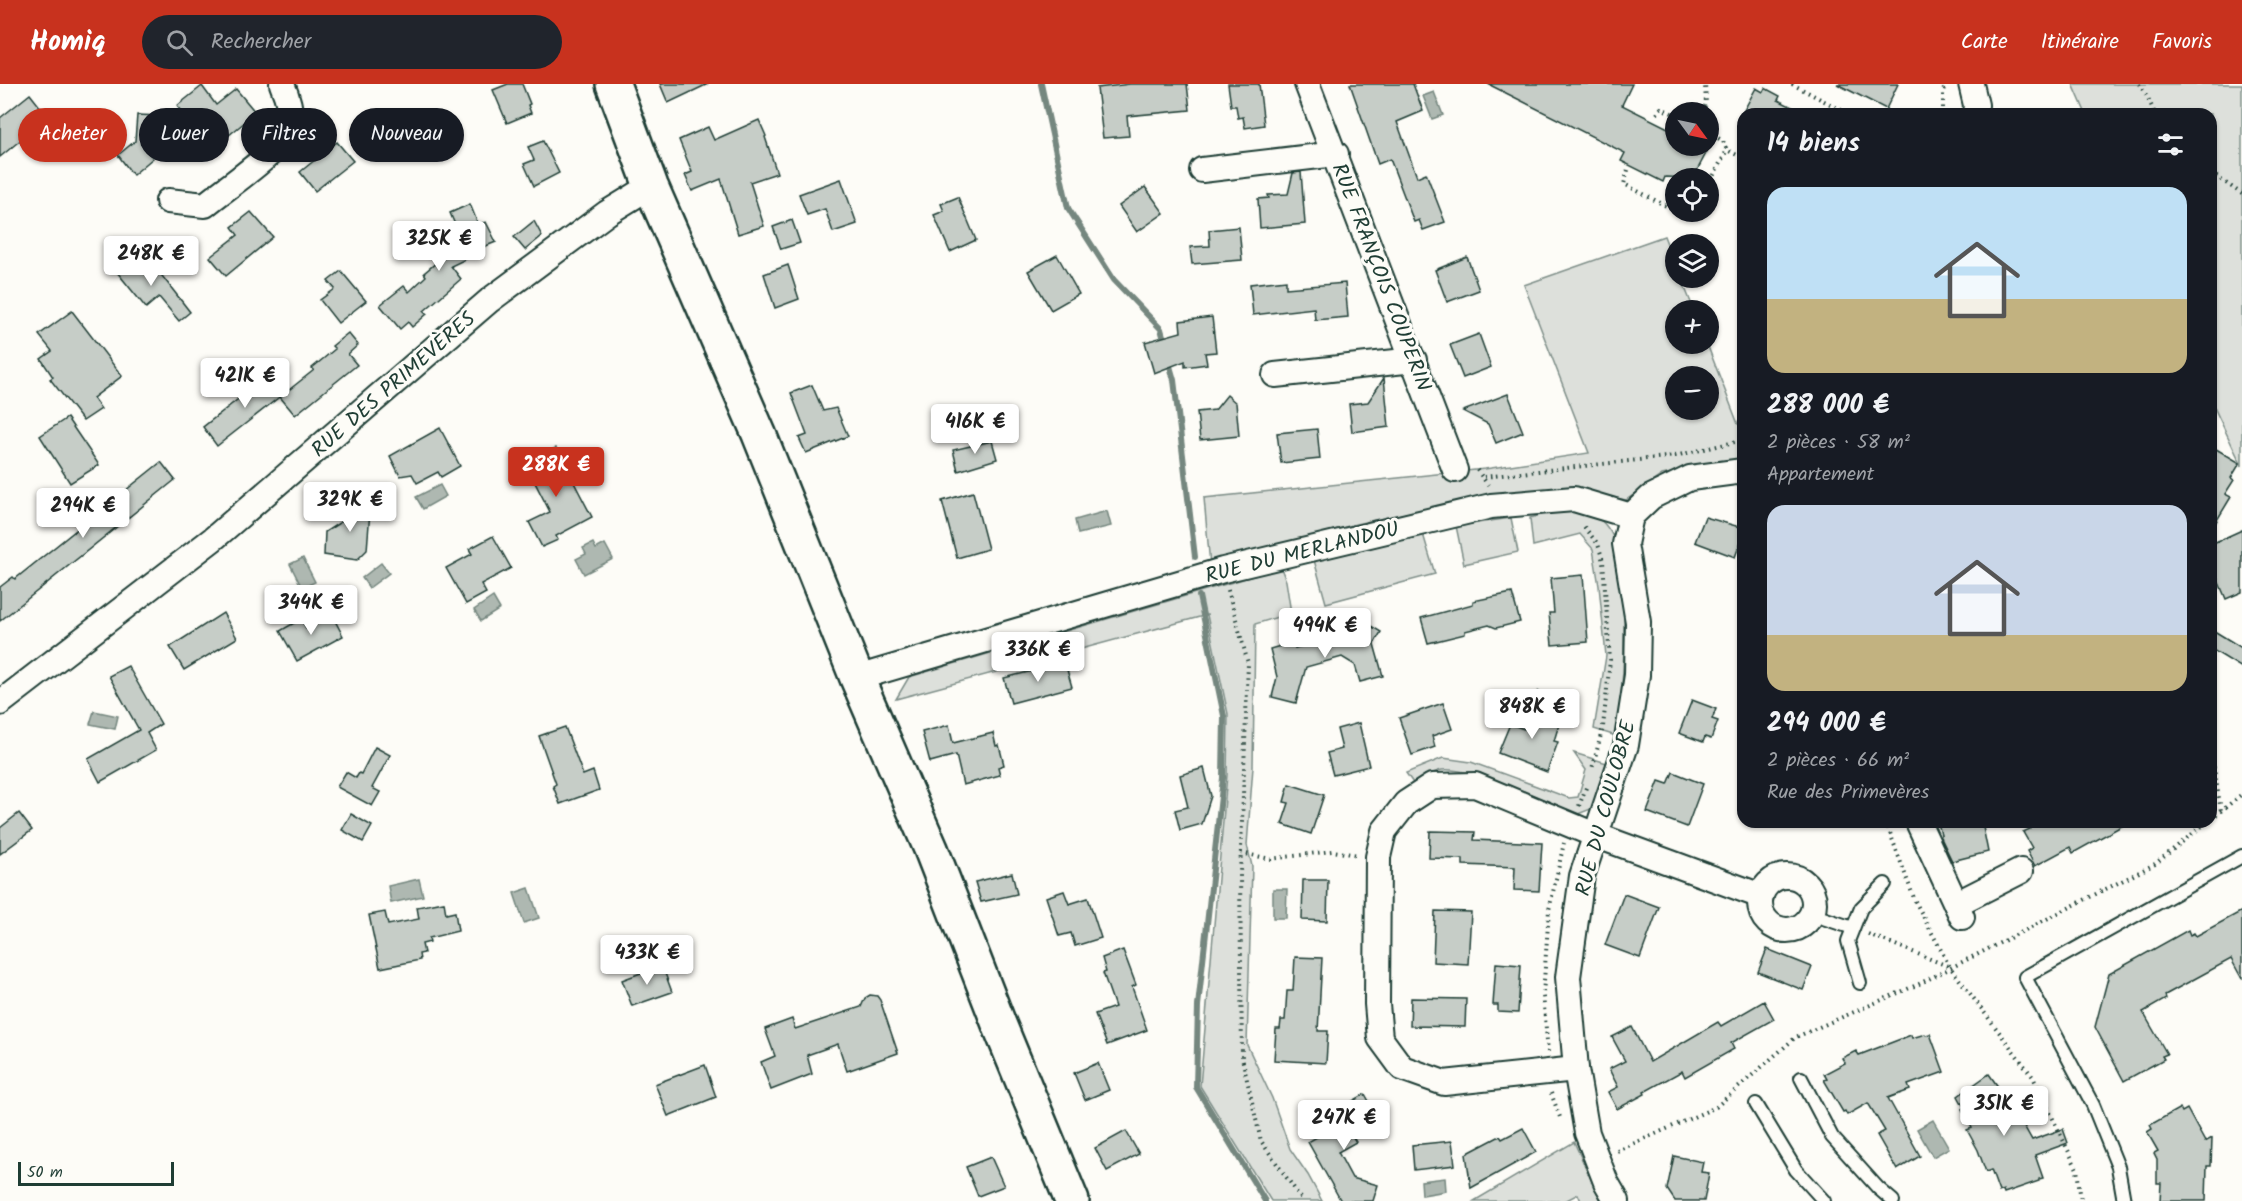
<!DOCTYPE html>
<html lang="fr">
<head>
<meta charset="utf-8">
<style>
  body { margin:0; font-family:Kalam,sans-serif; background:#20242c; color:#f1f3f6; height:100vh; display:flex; flex-direction:column; font-size:22px; white-space:nowrap }
  * { box-sizing:border-box; margin:0 }
  p { font-size:20px; color:#9ea1a6 }
  .icon { flex:none; width:33px; height:33px; fill:none; stroke:currentColor; stroke-width:2; stroke-linecap:round; stroke-linejoin:round }
  .map { position:relative; flex:1; overflow:hidden }
  .sheet { position:absolute; left:1737px; top:24px; width:480px; height:720px; display:flex; flex-direction:column; background:#171b24; border-radius:18px; box-shadow:0 2px 4px #0004 }
  .sheet>* { flex:none }
  .banner { position:absolute; left:18px; top:24px; width:570px; height:54px; display:flex; gap:12px }
  .needle { width:39px; rotate:123deg }
  .fabs { position:absolute; left:1665px; top:18px; display:grid; gap:12px }
  .fabs a { display:grid; place-items:center; width:54px; height:54px; border-radius:50%; background:#171b24; box-shadow:0 2px 4px #0004; font-size:30px }
  .scale { position:absolute; left:18px; bottom:15px; width:156px; box-sizing:border-box; padding-left:6px; border:3px solid #1f3d34; border-top:0; font-size:16px; line-height:21px; white-space:nowrap; color:#1f3d34; -webkit-text-stroke:4px #fdfcf7; paint-order:stroke }
  .price { position:absolute; translate:-50% -51px; padding:0 14px; border-radius:6px; background:#fff; color:#222; font-size:20px; line-height:39px; filter:drop-shadow(0 2px 3px #0008) }
  .price::after { content:''; position:absolute; left:50%; top:36px; width:18px; height:14px; margin-left:-9px; background:inherit; clip-path:polygon(0 0,100% 0,50% 100%) }
  .price.active { background:#c8321e; color:#fff }
  ul { padding:0; list-style:none }
  li { display:grid; align-content:center; gap:12px; height:318px; padding:0 30px }
  li span { display:grid; place-items:center; height:186px; border-radius:18px; color:#555 }
  li>.icon { margin-inline-start:auto }
  span .icon { width:108px; height:108px; fill:#fffc; stroke-width:1 }
  li b { font-size:26px }
  h2 { display:flex; justify-content:space-between; align-items:center; height:72px; padding:0 30px; font-size:26px }
  .chip { padding:0 21px; border-radius:27px; background:#171b24; box-shadow:0 2px 4px #0004; font-size:21px; line-height:54px }
  .chip.active { background:#c8321e; color:#fff }
  header { display:flex; align-items:center; gap:36px; box-sizing:border-box; height:84px; padding:0 30px; background:#c8321e; color:#fff }
  header strong { font-size:28px }
  nav { display:flex; gap:33px; margin-inline-start:auto; font-size:21px }
  .search { width:420px; height:54px; background:#20242c; display:flex; align-items:center; gap:15px; box-sizing:border-box; padding:0 21px; border-radius:33px; color:#9ea1a6; font-size:22px }
  .map>svg:first-child { display:block }
  .green { fill:#dde0db; stroke:#7e8e88; stroke-width:1.5; fill-rule:evenodd }
  .water { fill:#aeb8b1; stroke:#75877f; stroke-width:1.5 }
  .lines { fill:none; stroke-linecap:round; stroke-linejoin:round }
  .stream { stroke:#75877f; stroke-width:6 }
  .building { fill:#c6cdc7; stroke:#1f3d34; stroke-width:1.5 }
  .service-casing { stroke:#1f3d34; stroke-width:16 }
  .minor-casing { stroke:#1f3d34; stroke-width:28 }
  .secondary-casing { stroke:#1f3d34; stroke-width:38 }
  .path { stroke:#1f3d34; stroke-width:4; stroke-dasharray:1.5 4.5; stroke-linecap:butt }
  .service { stroke:#fdfcf7; stroke-width:12 }
  .minor { stroke:#fdfcf7; stroke-width:24 }
  .secondary { stroke:#fdfcf7; stroke-width:33 }
  .labels { text-anchor:middle; stroke-width:6; stroke-linejoin:round; paint-order:stroke }
  .street-label { font-size:21px; fill:#1f3d34; stroke:#fdfcf7 }
</style>
</head>
<body>
<header>
<strong>Homiq</strong>
<div class="search"><svg class="icon" aria-label="search" viewBox="0 0 24 24"><circle cx="10" cy="10" r="6"/><path d="M15 15l6 6"/></svg>Rechercher</div>
<nav><a>Carte</a><a>Itinéraire</a><a>Favoris</a></nav>
</header>
<div class="map">
<svg width="2242" height="1117" viewBox="0 0 2242 1117">
  <rect width="100%" height="100%" fill="#fdfcf7"/>
  <filter id="ink" filterUnits="userSpaceOnUse"><feTurbulence type="fractalNoise" baseFrequency=".0167" numOctaves="2"/><feDisplacementMap in="SourceGraphic" scale="12" xChannelSelector="R" yChannelSelector="G"/><feConvolveMatrix kernelMatrix="1 2 1 2 8 2 1 2 1" color-interpolation-filters="sRGB"/></filter>
  <g filter="url(#ink)">
    <g class="green">
      <path d="M2073,0H2242V382L2211,317V30H2086Z"/>
      <path d="M1664,152L1675,180L1676,194H1681L1694,226H1676V260H1707L1738,340L1743,338V374L1662,391L1626,416L1572,405L1472,415L1356,440L1210,481L1204,414L1485,385L1589,369L1524,201ZM1676,292H1708V326H1676Z"/>
      <path d="M1566,424C1579,428 1599,431 1607,443C1619,458 1619,477 1621,496C1627,549 1624,599 1616,652L1594,645L1606,572L1599,502L1593,465L1580,450L1533,462L1530,434Z"/>
      <path d="M1511,434L1518,468L1464,480L1456,442Z"/>
      <path d="M1423,450L1435,490L1326,519L1314,476Z"/>
      <path d="M1281,484L1286,497L1291,529L1255,540L1253,683L1247,761L1252,782L1247,961L1272,1014L1290,1065L1308,1091L1322,1117H1271L1200,1002L1227,691L1228,630L1207,531L896,615L909,593Z"/>
      <path d="M1574,669L1610,680L1596,723L1578,730C1547,718 1472,682 1442,686C1432,688 1422,695 1413,699L1406,689L1443,674L1471,678L1569,714L1578,713L1586,686Z"/>
      <path d="M1574,1058L1601,1117H1581L1578,1110L1565,1117H1474Z"/>
    </g>
    <g class="water">
      <path d="M1434,8L1443,31L1432,35L1423,12Z"/>
      <path d="M440,401L446,412L423,425L416,413Z"/>
      <path d="M1107,427L1111,442L1078,450L1075,436Z"/>
      <path d="M593,459L596,465L605,460L613,475L584,490L576,475L586,470L583,464Z"/>
      <path d="M303,474L315,498L302,504L290,480Z"/>
      <path d="M381,479L389,489L369,504L362,494Z"/>
      <path d="M493,513L500,525L481,537L474,526Z"/>
      <path d="M94,627L118,632L115,645L90,640Z"/>
      <path d="M419,795L423,812L391,819L388,802Z"/>
      <path d="M529,804L539,834L524,839L514,809Z"/>
      <path d="M1273,805H1287L1286,834H1273Z"/>
      <path d="M1933,1036L1949,1064L1933,1073L1917,1045Z"/>
      <path d="M1445,1094L1446,1107L1422,1111L1421,1097Z"/>
    </g>
    <g class="lines">
      <g class="stream">
        <path d="M1041,0L1068,124L1114,196L1161,245L1165,259"/>
        <path d="M1168,275L1174,296L1195,473"/>
        <path d="M1199,512L1224,632L1223,694L1198,922L1196,1003L1265,1117"/>
      </g>
    </g>
    <g class="building">
      <path d="M508,0H522L530,20L528,21L531,29L507,39L493,6Z"/>
      <path d="M660,0H708L668,19Z"/>
      <path d="M1130,0H1187L1190,26L1127,32L1129,52L1103,54L1097,4Z"/>
      <path d="M1228,0H1259L1264,41L1245,44L1243,33L1238,34L1236,22H1231Z"/>
      <path d="M1350,0H1413L1423,27L1397,38L1417,93L1426,89L1445,138L1423,146L1419,136L1414,138L1390,75L1378,80Z"/>
      <path d="M1488,0H1632L1622,21L1676,48V62H1710L1693,94L1665,93L1663,98L1621,77L1625,69Z"/>
      <path d="M1837,0H1898L1886,25Z"/>
      <path d="M202,2L216,21L236,5L256,29L212,65L177,22Z"/>
      <path d="M1756,4L1763,8L1765,4L1780,12L1778,16L1806,30H1742Z"/>
      <path d="M30,10L45,29L24,45L28,50L0,73V34Z"/>
      <path d="M137,31L161,32L160,58L141,60L153,74L133,91L118,71L135,57Z"/>
      <path d="M759,36L766,52L765,53L777,89L750,98L764,142L738,150L721,95L692,107L685,91L692,88L679,56L708,43L714,56Z"/>
      <path d="M543,57L559,89L534,102L524,80L534,76L528,63Z"/>
      <path d="M337,58L353,77L315,107L300,88Z"/>
      <path d="M1301,88L1305,140L1260,144L1258,115L1269,114L1268,111L1288,110L1293,89Z"/>
      <path d="M841,95L857,140L833,148L825,125L807,131L799,110Z"/>
      <path d="M1145,103L1164,129L1137,148L1119,122Z"/>
      <path d="M958,113L976,156L950,168L934,131L944,127L941,120Z"/>
      <path d="M470,120L478,140L486,138L496,158L468,169L470,173L451,182L461,195L424,227L427,230L412,243L408,238L400,245L380,221L404,202L409,208L426,192L424,189L462,157L450,129Z"/>
      <path d="M251,128L273,153L226,192L210,173L238,151L232,143Z"/>
      <path d="M792,136L800,159L781,165L773,143Z"/>
      <path d="M534,137L542,152L525,166L514,153Z"/>
      <path d="M1239,143L1242,176L1192,180L1190,163L1210,162L1209,146Z"/>
      <path d="M137,171L153,192L159,188L190,228L179,237L159,213L146,224L117,188Z"/>
      <path d="M1057,171L1079,210L1051,226L1028,187Z"/>
      <path d="M1467,173L1479,206L1447,218L1435,186Z"/>
      <path d="M788,181L799,215L775,224L764,190Z"/>
      <path d="M341,187L366,217L338,239L320,216L335,205L328,197Z"/>
      <path d="M1286,196V204L1345,199L1348,233L1315,236L1314,224L1253,231L1250,200Z"/>
      <path d="M72,227L122,292L93,314L101,325L83,337L50,295L53,293L41,275L52,267L39,251Z"/>
      <path d="M1212,233L1216,268L1205,269L1207,280L1185,283V277L1154,289L1145,258L1181,248L1180,237Z"/>
      <path d="M348,249L358,261L348,270L357,281L295,331L280,313L314,286L312,284L335,265L332,262Z"/>
      <path d="M1479,250L1491,283L1463,294L1450,261Z"/>
      <path d="M271,289L287,307L217,362L203,343Z"/>
      <path d="M1384,294L1389,343L1352,348L1349,320L1368,318Z"/>
      <path d="M812,301L823,327L836,324L848,352L806,369L799,354L807,351L791,309Z"/>
      <path d="M1508,310L1523,348L1496,359L1488,340L1463,327Z"/>
      <path d="M1227,311L1236,319L1239,352L1200,356L1197,328L1215,326Z"/>
      <path d="M67,334L99,381L70,399L40,352Z"/>
      <path d="M440,344L460,382L441,393L438,388L417,399L412,390L400,392L390,372Z"/>
      <path d="M1317,345L1320,375L1281,379L1277,349Z"/>
      <path d="M992,357L997,375L958,387L953,366Z"/>
      <path d="M2211,362L2240,379L2231,394L2234,396L2225,410L2231,413L2211,446Z"/>
      <path d="M556,364L592,433L556,452L558,456L542,463L529,438L550,428L525,379Z"/>
      <path d="M161,378L175,396L0,537V503L13,493L15,495Z"/>
      <path d="M973,408L988,465L957,474L942,417Z"/>
      <path d="M355,413L371,414L367,466L357,476L324,471L325,448L353,430Z"/>
      <path d="M1705,433L1743,444V452L1735,473L1695,458Z"/>
      <path d="M2242,446V508L2226,515L2211,480V460Z"/>
      <path d="M493,452L511,484L481,500L486,509L466,520L446,484L472,470L469,465Z"/>
      <path d="M1583,491L1588,558L1552,561L1549,529H1554L1551,494Z"/>
      <path d="M1512,509L1520,538L1496,544L1489,541L1465,547V550L1428,559L1421,534L1473,520V517Z"/>
      <path d="M223,529L237,554L184,586L170,563Z"/>
      <path d="M331,529L343,552L297,577L280,547L301,535L306,544Z"/>
      <path d="M1361,536L1381,548L1374,560L1383,592L1360,598L1355,581L1342,573L1306,583L1296,619L1272,613L1277,593L1270,565L1294,558L1295,564L1354,548Z"/>
      <path d="M2211,545L2242,564V584L2211,565Z"/>
      <path d="M1065,579L1072,603L1011,619L1004,594Z"/>
      <path d="M128,582L161,640L147,649L156,666L100,698L88,675L139,646L109,592Z"/>
      <path d="M1538,608L1547,639L1560,637L1554,657L1558,658L1547,688L1498,669L1510,640L1524,645Z"/>
      <path d="M1692,616L1716,625L1712,635L1718,637L1711,655L1705,653L1703,658L1679,649Z"/>
      <path d="M1443,619L1452,645L1432,652L1435,663L1412,671L1399,634Z"/>
      <path d="M1359,639L1369,682L1333,691L1327,669L1342,665L1337,645Z"/>
      <path d="M949,641L953,659L993,649L996,662L999,661L1004,681L998,683L1000,691L963,701L956,671L930,678L922,648Z"/>
      <path d="M565,643L583,691L593,687L599,706L560,720L553,702L556,700L539,652Z"/>
      <path d="M375,663L390,671L372,704L380,708L372,722L337,703L346,688L356,694L359,689L361,690Z"/>
      <path d="M1204,684L1211,712L1202,740L1180,746L1175,726L1188,723L1180,691Z"/>
      <path d="M1673,688L1703,700L1687,743L1647,728L1659,697L1668,700Z"/>
      <path d="M1289,700L1324,711L1311,750L1282,740L1289,719L1284,718Z"/>
      <path d="M19,729L32,746L0,770V744Z"/>
      <path d="M351,730L372,742L363,758L342,746Z"/>
      <path d="M1938,738H1982L1988,768L1952,777L1942,756Z"/>
      <path d="M2025,738H2129L2073,769L2070,763L2035,782L2027,767L2032,764L2023,748L2030,745Z"/>
      <path d="M1430,747L1475,748L1474,756L1542,759L1539,807L1514,806L1515,783L1463,781V775L1429,774Z"/>
      <path d="M1012,789L1017,810L981,818L975,798Z"/>
      <path d="M1303,796H1328L1327,837L1302,836Z"/>
      <path d="M1064,807L1069,820L1088,814L1101,854L1075,862L1071,849L1059,852L1046,813Z"/>
      <path d="M1624,810L1659,823L1640,874L1605,861Z"/>
      <path d="M444,818L446,830L455,828L458,847L429,854L430,858L422,860L424,869L419,870L420,876L380,884L369,831L385,828L388,841L419,835L417,823Z"/>
      <path d="M1435,827L1471,828L1468,880L1433,878Z"/>
      <path d="M2242,827V895L2231,875L2165,911L2166,915L2143,928L2167,970L2162,972L2164,975L2124,997L2095,943L2109,890L2188,846L2190,851L2194,849L2196,852Z"/>
      <path d="M1767,865L1812,883L1803,906L1758,888Z"/>
      <path d="M1123,866L1136,901L1132,903L1147,946L1107,961L1095,930L1115,923L1103,889L1106,888L1102,874Z"/>
      <path d="M1295,873L1322,874L1318,947H1328L1326,979L1274,976L1276,945H1280L1281,936H1285L1287,907H1293Z"/>
      <path d="M1496,879L1521,881L1518,929L1498,928V921H1493Z"/>
      <path d="M662,881L672,908L632,922L622,896Z"/>
      <path d="M870,911L877,912L880,916L898,969L847,987L838,960L807,971L812,990L771,1006L761,978L775,972L765,945L792,935L795,945L861,923L865,914Z"/>
      <path d="M1411,914L1466,915L1465,943L1410,942Z"/>
      <path d="M1764,917L1774,935L1731,959L1734,965L1685,993L1682,987L1644,1008L1645,1010L1617,1025L1608,1008L1618,1003L1609,985L1625,977L1612,953L1632,943L1650,978L1718,938L1721,942Z"/>
      <path d="M1925,950L1926,951L1930,950L1944,988L1908,1001L1910,1006L1888,1014L1920,1072L1897,1086L1877,1051L1885,1047L1868,1019L1847,1031L1845,1027L1843,1028L1824,996L1827,995L1824,990L1845,979L1842,974L1856,967L1859,971L1911,951L1912,954Z"/>
      <path d="M1098,979L1109,1006L1085,1016L1074,989Z"/>
      <path d="M705,981L716,1013L668,1032L655,1000Z"/>
      <path d="M1989,990L1999,1004L2002,1003L2032,1056L2063,1045L2068,1059L2035,1071L2043,1094L2039,1095V1097L2004,1109L2003,1106L1999,1108L1991,1086L1986,1088L1978,1066L1967,1046L1972,1044L1962,1025L1964,1023L1958,1012Z"/>
      <path d="M1365,1010L1376,1030L1358,1040L1361,1045L1351,1050L1356,1058L1338,1068L1352,1094L1378,1101L1373,1117H1341L1308,1058L1317,1053L1315,1048L1341,1033L1337,1026Z"/>
      <path d="M2180,1024L2182,1028L2187,1025L2205,1058L2212,1054L2211,1082H2207L2206,1117H2160L2161,1099H2157V1075L2154,1069L2158,1067L2147,1048L2152,1045L2150,1041Z"/>
      <path d="M1523,1044L1536,1068L1471,1104L1466,1070L1500,1052L1502,1055Z"/>
      <path d="M1126,1047L1139,1070L1107,1087L1095,1064Z"/>
      <path d="M1452,1057L1455,1081L1414,1086L1412,1061Z"/>
      <path d="M1674,1072L1703,1078L1701,1088L1709,1089L1704,1117H1675L1667,1105Z"/>
      <path d="M991,1073L1004,1102L978,1112L966,1083Z"/>
    </g>
    <g class="lines">
      <defs>
        <g id="service">
          <path d="M1811,830L1853,844"/>
          <path d="M1860,899L1848,857L1861,824L1885,800"/>
          <path d="M1801,994L1832,1053L1878,1104L1893,1117"/>
          <path d="M1756,1020L1796,1086L1824,1117"/>
          <path d="M2124,1117L2118,1083L2093,1021L2025,893L2242,772"/>
        </g>
        <g id="minor">
          <path d="M1307,0L1455,386"/>
          <path d="M1971,0L1976,21L1975,30"/>
          <path d="M1202,86L1336,70"/>
          <path d="M168,117L205,121C224,105 281,67 289,46C294,33 287,12 282,0"/>
          <path d="M1275,291L1414,276"/>
          <path d="M1631,432L1651,413L1690,394L1743,387"/>
          <path d="M857,594L1223,486L1491,422L1574,415L1631,432"/>
          <path d="M0,619L213,455L490,216L607,129L651,102"/>
          <path d="M1918,738L1962,833"/>
          <circle cx="1787" cy="819" r="27"/>
          <path d="M1956,820L2021,787"/>
          <path d="M1576,985L1444,999L1402,984L1380,954L1377,920L1378,773L1384,747L1406,719L1432,702L1475,701L1595,751L1761,812"/>
          <path d="M1617,1117L1606,1098L1587,1049L1576,985L1568,893L1582,792L1626,661L1637,591L1638,538L1625,460L1631,432"/>
        </g>
        <path id="secondary" d="M613,0L651,102L759,350L857,594L931,765L999,940L1072,1117"/>
      </defs>
      <use href="#service" class="service-casing"/>
      <use href="#minor" class="minor-casing"/>
      <use href="#secondary" class="secondary-casing"/>
      <g class="path">
        <path d="M1792,0L1849,30"/>
        <path d="M2139,0L2148,14L2155,30"/>
        <path d="M1702,28L1706,20L1705,0"/>
        <path d="M1657,30L1661,24L1676,31"/>
        <path d="M1873,30L1875,26"/>
        <path d="M1943,30V7L1946,0"/>
        <path d="M1708,48L1723,57L1727,66L1743,74"/>
        <path d="M1628,86L1624,100L1676,127"/>
        <path d="M2211,89L2242,110"/>
        <path d="M1708,102L1727,66"/>
        <path d="M1477,386L1488,401"/>
        <path d="M1484,393L1675,372L1743,356"/>
        <path d="M1584,443L1598,460L1603,477L1610,576L1603,643L1592,685"/>
        <path d="M1228,506L1248,579L1240,791L1242,974L1261,1057L1303,1117"/>
        <path d="M2211,665L2221,727"/>
        <path d="M1579,722L1587,701"/>
        <path d="M2211,735L2242,710"/>
        <path d="M1886,738L1915,817L1950,883L2033,993L2077,1085L2081,1117"/>
        <path d="M1241,769L1271,775L1332,767L1358,771"/>
        <path d="M1868,850L1950,883"/>
        <path d="M1548,968L1543,911L1549,826L1564,759"/>
        <path d="M1551,1009L1561,1036"/>
        <path d="M1617,1067L1716,1023L1796,953L1919,900L2155,780L2207,738"/>
      </g>
      <use href="#service" class="service"/>
      <use href="#minor" class="minor"/>
      <use href="#secondary" class="secondary"/>
    </g>
  </g>
  <g class="labels">
    <g class="street-label">
      <text transform="translate(1382 193) rotate(69)" y="7">RUE FRANÇOIS COUPERIN</text>
      <text transform="translate(393 300) rotate(-41)" y="7">RUE DES PRIMEVÈRES</text>
      <text transform="translate(1302 468) rotate(-14)" y="7">RUE DU MERLANDOU</text>
      <text transform="translate(1605 724) rotate(-75)" y="7">RUE DU COULOBRE</text>
    </g>
  </g>
</svg>
<div class="fabs">
<a><svg class="needle" viewBox="-14 -14 28 28"><path d="M0-13l5 13h-10z" fill="#e53935"/><path d="M0 13l5-13h-10z" fill="#9ea1a6"/></svg></a>
<a><svg class="icon" aria-label="locate" viewBox="0 0 24 24"><circle cx="12" cy="12" r="6"/><path d="M12 2v4M12 18v4M2 12h4M18 12h4"/></svg></a>
<a><svg class="icon" aria-label="layers" viewBox="0 0 24 24"><path d="M12 4l9 5-9 5-9-5zM3 14l9 5 9-5"/></svg></a>
<a>+</a>
<a>−</a>
</div>
<div class="scale">50 m</div>
<b class="price" style="left:439px;top:188px">325K €</b>
<b class="price" style="left:151px;top:203px">248K €</b>
<b class="price" style="left:245px;top:325px">421K €</b>
<b class="price" style="left:975px;top:371px">416K €</b>
<b class="price active" style="left:556px;top:414px">288K €</b>
<b class="price" style="left:350px;top:449px">329K €</b>
<b class="price" style="left:83px;top:455px">294K €</b>
<b class="price" style="left:311px;top:552px">344K €</b>
<b class="price" style="left:1325px;top:575px">494K €</b>
<b class="price" style="left:1038px;top:599px">336K €</b>
<b class="price" style="left:1532px;top:656px">848K €</b>
<b class="price" style="left:647px;top:902px">433K €</b>
<b class="price" style="left:2004px;top:1053px">351K €</b>
<b class="price" style="left:1344px;top:1067px">247K €</b>
<div class="banner">
<a class="chip active">Acheter</a>
<a class="chip">Louer</a>
<a class="chip">Filtres</a>
<a class="chip">Nouveau</a>
</div>
<section class="sheet">
<h2>14 biens<svg class="icon" aria-label="filters" viewBox="0 0 24 24"><path d="M4 7h16M4 17h16"/><circle cx="9" cy="7" r="2"/><circle cx="15" cy="17" r="2"/></svg></h2>
<ul>
<li><span style="background:linear-gradient(#bfe0f5 60%,#c2b280 0)"><svg class="icon" aria-label="home" viewBox="0 0 24 24"><path d="M3 11l9-7 9 7M6 9v11h12V9"/></svg></span><div><b>288 000 €</b><p>2 pièces · 58 m²</p><p>Appartement</p></div></li>
<li><span style="background:linear-gradient(#c9d6e8 70%,#c2b280 0)"><svg class="icon" aria-label="home" viewBox="0 0 24 24"><path d="M3 11l9-7 9 7M6 9v11h12V9"/></svg></span><div><b>294 000 €</b><p>2 pièces · 66 m²</p><p>Rue des Primevères</p></div></li>
</ul>
</section>
</div>
</body>
</html>
